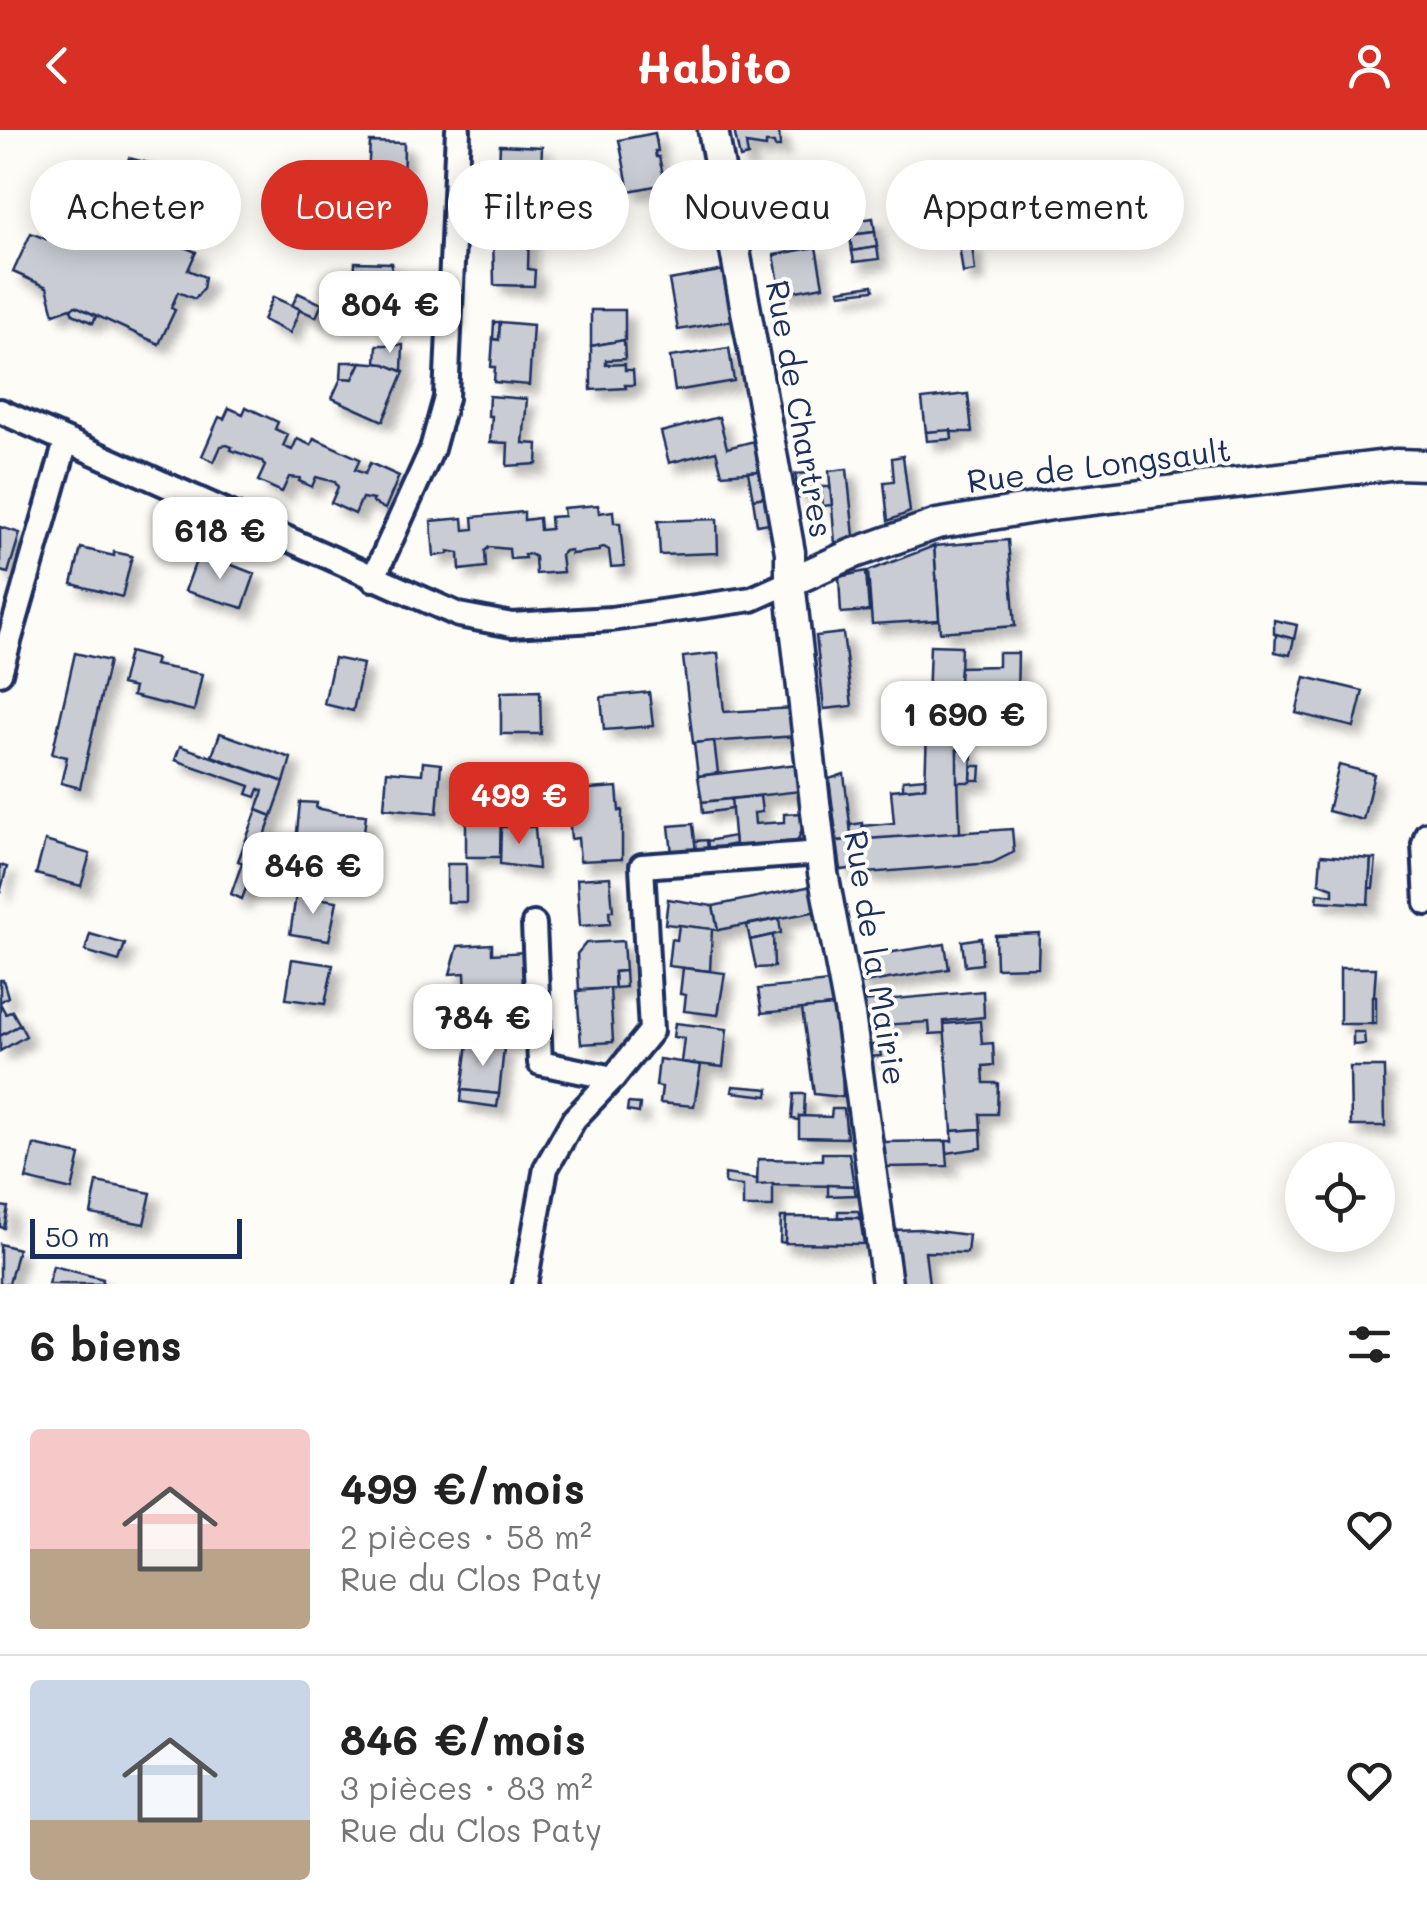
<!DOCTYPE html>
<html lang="fr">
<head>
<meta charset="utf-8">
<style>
  body { margin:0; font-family:Mali,sans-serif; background:#f2f2f2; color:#222; height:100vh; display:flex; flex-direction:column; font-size:38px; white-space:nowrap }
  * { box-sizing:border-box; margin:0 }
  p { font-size:32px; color:#767676 }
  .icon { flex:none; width:55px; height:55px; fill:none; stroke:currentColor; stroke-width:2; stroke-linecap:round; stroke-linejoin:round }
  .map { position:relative; height:1154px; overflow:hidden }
  .panel { display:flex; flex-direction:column; background:#fff; flex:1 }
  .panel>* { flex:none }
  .banner { position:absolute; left:30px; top:30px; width:1368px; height:90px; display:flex; gap:20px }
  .controls { position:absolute; left:1285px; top:1012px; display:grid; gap:20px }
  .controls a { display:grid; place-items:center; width:110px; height:110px; border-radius:50%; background:#fff; box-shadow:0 5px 25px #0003; font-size:50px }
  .scale { position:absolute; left:30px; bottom:25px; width:212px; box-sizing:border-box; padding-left:10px; border:5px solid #1b2f5e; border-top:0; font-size:28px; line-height:35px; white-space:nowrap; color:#1b2f5e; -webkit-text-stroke:8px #fdfcf7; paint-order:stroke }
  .price { position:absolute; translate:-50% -85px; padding:0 22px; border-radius:20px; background:#fff; color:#222; font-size:32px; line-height:65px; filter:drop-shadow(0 2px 5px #0008) }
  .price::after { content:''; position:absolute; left:50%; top:60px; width:30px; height:22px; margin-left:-15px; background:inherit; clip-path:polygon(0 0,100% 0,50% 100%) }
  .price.active { background:#d93025; color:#fff }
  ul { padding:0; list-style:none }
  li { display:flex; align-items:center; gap:30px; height:250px; padding:0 30px }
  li+li { border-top:2px solid #e0e0e0 }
  li span { display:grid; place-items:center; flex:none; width:280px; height:200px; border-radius:10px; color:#555 }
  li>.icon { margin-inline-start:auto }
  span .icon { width:120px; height:120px; fill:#fffc; stroke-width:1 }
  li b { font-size:42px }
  h2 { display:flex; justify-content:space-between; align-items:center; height:120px; padding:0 30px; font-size:42px }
  .chip { padding:0 35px; border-radius:45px; background:#fff; box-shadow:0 5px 25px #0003; font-size:35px; line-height:90px }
  .chip.active { background:#d93025; color:#fff }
  header { display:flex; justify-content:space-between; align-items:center; height:130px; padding:0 30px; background:#d93025; color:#fff; font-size:45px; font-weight:800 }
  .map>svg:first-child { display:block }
  .building { fill:#c9ccd3; stroke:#1b2f5e; stroke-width:2.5; filter:url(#shadow) }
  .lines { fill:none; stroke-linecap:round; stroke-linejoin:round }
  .minor-casing { stroke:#1b2f5e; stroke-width:30 }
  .tertiary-casing { stroke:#1b2f5e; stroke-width:35 }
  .minor { stroke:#fdfcf7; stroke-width:22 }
  .tertiary { stroke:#fdfcf7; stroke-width:28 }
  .labels { text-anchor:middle; stroke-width:8; stroke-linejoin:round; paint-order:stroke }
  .street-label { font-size:32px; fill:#1b2f5e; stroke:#fdfcf7 }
</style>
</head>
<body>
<header><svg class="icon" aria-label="back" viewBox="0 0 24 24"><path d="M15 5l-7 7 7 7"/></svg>Habito<svg class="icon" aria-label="person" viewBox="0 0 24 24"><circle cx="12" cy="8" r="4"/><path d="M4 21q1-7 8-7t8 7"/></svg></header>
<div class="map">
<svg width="1427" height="1154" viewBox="0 0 1427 1154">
  <defs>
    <filter id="shadow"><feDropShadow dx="9" dy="9" stdDeviation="5" flood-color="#0004"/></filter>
  </defs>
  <rect width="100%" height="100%" fill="#fdfcf7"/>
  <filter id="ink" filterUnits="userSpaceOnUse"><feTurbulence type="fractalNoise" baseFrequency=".01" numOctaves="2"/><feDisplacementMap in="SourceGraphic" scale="20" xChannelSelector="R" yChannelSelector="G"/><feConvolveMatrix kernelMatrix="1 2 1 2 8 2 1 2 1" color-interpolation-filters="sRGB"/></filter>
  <g filter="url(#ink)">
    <g class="building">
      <path d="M734,0H779L780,17H775L774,13H766V17L746,14L748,26L740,28Z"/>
      <path d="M655,3L658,21H655L656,27H659L665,54L629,61L619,10Z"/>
      <path d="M370,12L404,13L403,67L367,65Z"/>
      <path d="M500,15L542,17L540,68L506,67L508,37L499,36Z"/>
      <path d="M129,28L152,34L171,47L168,54L177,58L156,105L196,122L188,140L205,147L203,159L195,169L178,162L171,178L175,180L159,214L76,176L54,184L47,157L13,142L31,103L46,109L48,103L78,116L84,87L92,67L113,39L123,43Z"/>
      <path d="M787,56L791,77L784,78L788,100L754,106L748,71L782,64L781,57Z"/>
      <path d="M781,57L782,64L766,67L765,60Z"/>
      <path d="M311,60L325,61V79H309Z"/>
      <path d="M602,72L605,85L593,88L590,74Z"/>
      <path d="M873,88L875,102L850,105L848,92Z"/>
      <path d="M493,98L529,99L528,139L535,140L534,156L494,155Z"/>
      <path d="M875,102L877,117L852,121L850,105Z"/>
      <path d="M972,114L975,141L963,143L959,115Z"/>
      <path d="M816,117L823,156L781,164L774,125Z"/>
      <path d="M877,117L879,129L854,132L852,121Z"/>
      <path d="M355,132L392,133L390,179L353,177Z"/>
      <path d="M725,140L735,190L678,200L669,150Z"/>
      <path d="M344,147L355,148L353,177H342L339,173L340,151Z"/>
      <path d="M873,155L874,160L840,164L839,160Z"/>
      <path d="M298,163L322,174L316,187L292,176Z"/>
      <path d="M273,167L300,179L290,203L263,190Z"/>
      <path d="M76,176L96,186L93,193L73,184L71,179Z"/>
      <path d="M591,180H625V210L591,216Z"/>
      <path d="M494,192H500L499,210L493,209Z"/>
      <path d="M500,192L533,195L529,255L494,252L495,237H491L493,209L499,210Z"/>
      <path d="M624,210L625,229L606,230V235L625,234V240H633L634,255H625L626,258L591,260V216Z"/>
      <path d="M377,215H403L402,241L376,233Z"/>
      <path d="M729,218L734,251L675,261L670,227Z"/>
      <path d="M342,232H361L353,249L341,248Z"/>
      <path d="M361,232L385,234L404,242L383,291L332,268L341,248L353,249Z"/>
      <path d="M968,264L972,302H926L922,269Z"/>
      <path d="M489,266L527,269L523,313L538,314L537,334L507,336L508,313L490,312L492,286H488Z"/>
      <path d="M246,277L278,292L275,299L288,305L283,316L292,320L297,309L311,315L314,308L360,329L355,340L365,344L370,333L399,346L385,379L372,372L373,370L362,368L355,384L331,373L338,357L335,352L316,347L312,357L299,351L300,348L289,347L282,362L258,351L265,336L262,331L231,320L232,317L227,315L221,316L214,332L202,326L219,287L224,289L229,278L243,284Z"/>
      <path d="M719,287L727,318L754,311L759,341L722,344L716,321L669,333L661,302Z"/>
      <path d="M951,300L952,309L927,311L926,302Z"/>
      <path d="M903,326L910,382L888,391L884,352L894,351L892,328Z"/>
      <path d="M847,339L854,406L835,414L829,341Z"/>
      <path d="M761,341L766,367L753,369L748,342Z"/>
      <path d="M809,343L813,365L799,368L795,344Z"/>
      <path d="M821,357H830L832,375L823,376Z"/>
      <path d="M766,367L770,393L757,395L753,369Z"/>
      <path d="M598,375L599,383L613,381L614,393H620L624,436L611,437L609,420L604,417L599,418V421L571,424V420L565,421L561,425L563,442L536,444L535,427L530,424L524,425L525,428L510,429L509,419L489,417L485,421L486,437L460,440L459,423L448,421V424L434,426L431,391L463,388L464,400L474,399L473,387L524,382V390L539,388L540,400L551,399L550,387L564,386L563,378Z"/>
      <path d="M717,389L718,423L660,425L658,391Z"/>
      <path d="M0,397L20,403L8,443L0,441Z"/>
      <path d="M1008,410L1015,496L940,502L934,416Z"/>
      <path d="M934,416L939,490L872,494L868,441Z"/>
      <path d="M81,418L114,426V422L132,426L122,467L72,454Z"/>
      <path d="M197,428L213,433L214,428L255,444L243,478L185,461Z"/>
      <path d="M866,441L869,481L841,483L839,447Z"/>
      <path d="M1274,490L1297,495L1294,509L1274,504Z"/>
      <path d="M843,503L852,576L824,579L816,506Z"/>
      <path d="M1276,504L1294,509L1290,525L1275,522Z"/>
      <path d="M930,515L961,516L957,620L960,703L864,710L863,696L894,693L891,660L925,657Z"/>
      <path d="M129,522L156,529L154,535L202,544L194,581L132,566L134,558L121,555Z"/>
      <path d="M75,523L109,531L80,658L61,653L67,627L52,624Z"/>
      <path d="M718,523L724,582L794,578L797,606L693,613L683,527Z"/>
      <path d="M998,523H1018L1017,567L958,566L960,537L998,536Z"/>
      <path d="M334,528L363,534L353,581L324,574Z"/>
      <path d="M1305,547L1363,561L1354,597L1296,583Z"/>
      <path d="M540,561L541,604H501V562Z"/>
      <path d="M649,562L653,596L604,600L601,567Z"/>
      <path d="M220,603L291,628L284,652L212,626Z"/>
      <path d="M714,611L718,643L698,646L694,613Z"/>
      <path d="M180,616L284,652L272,686L257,680L263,661L259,659L256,667L247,664L250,656L175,630Z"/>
      <path d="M957,620L972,621L971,652H957Z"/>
      <path d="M423,632L441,634L437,683L384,678L387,641L422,644Z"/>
      <path d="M798,634L801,661L702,672L698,646Z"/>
      <path d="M1339,635L1374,644L1363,690L1328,681Z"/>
      <path d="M972,636H981L980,650H971Z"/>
      <path d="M844,644L852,710L837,711L829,649Z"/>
      <path d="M925,648V657L903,659V650Z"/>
      <path d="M617,657L619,681L622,680V729L580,731L578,708L571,709L569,684H577L575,660Z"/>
      <path d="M760,666L762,682L754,683L755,694L784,692V684L802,683L803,697L797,712L735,716L731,669Z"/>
      <path d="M731,669L732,679L703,683L702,672Z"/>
      <path d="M300,672L317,673L316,678L340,683L366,685L362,719L296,713Z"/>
      <path d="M257,680L272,686L254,737L238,731Z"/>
      <path d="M466,685H481L480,690H501L500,727H466Z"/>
      <path d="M862,693L864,710H852L850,695Z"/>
      <path d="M693,694L696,721L672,724L669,696Z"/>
      <path d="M501,697H535L538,739L500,734Z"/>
      <path d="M1012,699L1014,722L992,733L867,743L866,737L841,740L837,711Z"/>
      <path d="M734,706L735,714L708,720L707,711Z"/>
      <path d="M707,710L708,720L696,721L695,711Z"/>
      <path d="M45,711L90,724L81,756L36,744Z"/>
      <path d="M1321,725L1371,729L1368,774L1317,771L1318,763L1333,765V758L1319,753Z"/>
      <path d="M1371,729H1376L1373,758H1369Z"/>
      <path d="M242,733L254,737L242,769L231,764Z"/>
      <rect x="447" y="734" width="19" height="38"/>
      <path d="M0,735L7,737L0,763Z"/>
      <path d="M610,747L613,781H609L610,794L580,796L577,749Z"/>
      <path d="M812,756L818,781L718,800L713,776Z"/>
      <path d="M296,765L337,771L329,810L290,804Z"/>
      <path d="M668,769L713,776L718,800L665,794Z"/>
      <path d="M779,789L781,803L750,810L747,795Z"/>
      <path d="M679,795L712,799L710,841L668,836L671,809L677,810Z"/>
      <path d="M1039,803L1038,837L996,838L995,805Z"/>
      <path d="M90,804L125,814L119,831L85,821Z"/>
      <path d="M773,805L774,837L756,838L750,810Z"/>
      <path d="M981,808L982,834L965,836L962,811Z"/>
      <path d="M623,811L625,841L614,842L615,858L579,860L577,824L586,813Z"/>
      <path d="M492,814V824L526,822L529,868L512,869V865L466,868L465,843L450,844L458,816Z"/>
      <path d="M945,814L949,839L858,854L854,828Z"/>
      <path d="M292,829L333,835L325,874L286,869Z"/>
      <path d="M683,838L725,843L718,885L684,881L686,865L680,864Z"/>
      <path d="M1340,838H1376L1372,894H1340Z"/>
      <path d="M625,841L626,857L615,858L614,842Z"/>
      <path d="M0,850H3L8,867L0,872Z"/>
      <path d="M829,852L833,876L762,883L758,859Z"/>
      <path d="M610,858L613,912L581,914L577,861Z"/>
      <path d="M983,861L984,887L944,891L945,903L930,904L929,892L865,896L861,872Z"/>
      <path d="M512,865V869L487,871V867Z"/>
      <rect x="1372" y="866" width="4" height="28"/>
      <path d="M0,873L6,884L12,881L20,895L0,906Z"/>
      <path d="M833,876L842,939L843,967L814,964L802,879Z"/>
      <path d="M980,891L982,914L993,913L994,935L983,936L984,953H998L997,984H980L981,999L952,1001L944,894Z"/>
      <path d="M675,893L727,899L723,937L681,932L684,908L673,907Z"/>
      <path d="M20,895L26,906L0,921V906Z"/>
      <path d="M1353,902H1364L1365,914L1353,915Z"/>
      <path d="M468,913L504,918L499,964L462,960Z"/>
      <path d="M879,914L881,926L869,927L868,916Z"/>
      <path d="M659,929L701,935L694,976L660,973L662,957L656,956Z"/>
      <path d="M1350,937H1384L1385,996H1351Z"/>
      <path d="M733,956L769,959L768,966L732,962Z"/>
      <path d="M462,960L499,964L497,977L461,972Z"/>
      <path d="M794,964H805L804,986H799V990L792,989Z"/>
      <path d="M628,973L640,974L639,983L627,981Z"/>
      <path d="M832,979H844L847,1008L799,1007V986L831,987Z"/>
      <path d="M981,999L982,1018L947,1023L946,1011H952V1001Z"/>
      <path d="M946,1011L948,1036L884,1037L881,1012Z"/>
      <path d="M34,1015L80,1025L72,1060L26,1049Z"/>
      <path d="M822,1023H849L854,1056L757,1055L758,1029L822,1030Z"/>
      <path d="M725,1044L757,1049V1055L773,1054V1077H743V1056L725,1054Z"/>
      <path d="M97,1052L151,1063L144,1094L91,1084Z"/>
      <path d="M828,1055L854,1056L856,1065L828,1066Z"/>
      <path d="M0,1076L8,1077L4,1098L0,1097Z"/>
      <path d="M838,1081H858L860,1088L838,1087Z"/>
      <path d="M781,1087H786L785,1113L780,1112Z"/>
      <path d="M786,1087L860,1088L864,1114L785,1113Z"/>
      <path d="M920,1099L969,1105L967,1123L925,1122L929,1154H901L893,1100Z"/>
      <path d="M0,1114L18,1119L9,1154H0Z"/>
      <path d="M53,1136L103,1149L102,1154H48Z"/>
    </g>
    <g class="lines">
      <defs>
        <g id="minor">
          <path d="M0,281L459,485L512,495L611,489L752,469L790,452"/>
          <path d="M373,449L432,319L446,268L458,0"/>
          <path d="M0,543L66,312"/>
          <path d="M1427,704L1424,714L1427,773"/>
          <path d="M534,794L540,933L613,948L651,901L642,736L821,723"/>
          <path d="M525,1154L546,1038L574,989L613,948"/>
        </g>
        <g id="tertiary">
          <path d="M713,0L790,422V452L823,743L850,885L887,1154"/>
          <path d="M790,452L852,424L937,394L1058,374L1397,334L1427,335"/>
        </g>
      </defs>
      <use href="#minor" class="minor-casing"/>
      <use href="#tertiary" class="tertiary-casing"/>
      <use href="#minor" class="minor"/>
      <use href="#tertiary" class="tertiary"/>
    </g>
  </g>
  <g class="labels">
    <g class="street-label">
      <text transform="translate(799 279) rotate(80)" y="11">Rue de Chartres</text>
      <text transform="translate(1099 336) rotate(-7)" y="11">Rue de Longsault</text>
      <text transform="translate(875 828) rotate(81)" y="11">Rue de la Mairie</text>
    </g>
  </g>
</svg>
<div class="controls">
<a><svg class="icon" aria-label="locate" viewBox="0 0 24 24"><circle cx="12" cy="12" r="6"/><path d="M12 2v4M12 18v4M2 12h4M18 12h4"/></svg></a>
</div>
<div class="scale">50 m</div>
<b class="price" style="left:390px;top:226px">804 €</b>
<b class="price" style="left:220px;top:452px">618 €</b>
<b class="price" style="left:964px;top:636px">1 690 €</b>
<b class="price active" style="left:519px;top:717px">499 €</b>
<b class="price" style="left:313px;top:787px">846 €</b>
<b class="price" style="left:483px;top:939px">784 €</b>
<div class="banner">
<a class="chip">Acheter</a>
<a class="chip active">Louer</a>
<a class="chip">Filtres</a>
<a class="chip">Nouveau</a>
<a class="chip">Appartement</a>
</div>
</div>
<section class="panel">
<h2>6 biens<svg class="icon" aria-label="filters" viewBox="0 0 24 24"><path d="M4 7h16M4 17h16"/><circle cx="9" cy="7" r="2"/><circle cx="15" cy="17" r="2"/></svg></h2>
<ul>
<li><span style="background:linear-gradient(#f6c9c9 60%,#b9a48a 0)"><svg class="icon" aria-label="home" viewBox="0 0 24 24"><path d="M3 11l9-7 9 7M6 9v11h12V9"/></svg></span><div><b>499 €/mois</b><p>2 pièces · 58 m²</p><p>Rue du Clos Paty</p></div><svg class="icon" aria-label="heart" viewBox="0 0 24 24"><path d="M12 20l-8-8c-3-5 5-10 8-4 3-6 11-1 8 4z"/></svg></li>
<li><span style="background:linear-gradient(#c9d6e8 70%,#b9a48a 0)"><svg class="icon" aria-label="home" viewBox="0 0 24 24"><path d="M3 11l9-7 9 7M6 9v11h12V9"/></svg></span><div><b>846 €/mois</b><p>3 pièces · 83 m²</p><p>Rue du Clos Paty</p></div><svg class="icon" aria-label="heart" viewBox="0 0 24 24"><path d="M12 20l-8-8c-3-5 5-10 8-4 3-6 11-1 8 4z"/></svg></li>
</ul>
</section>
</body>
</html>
